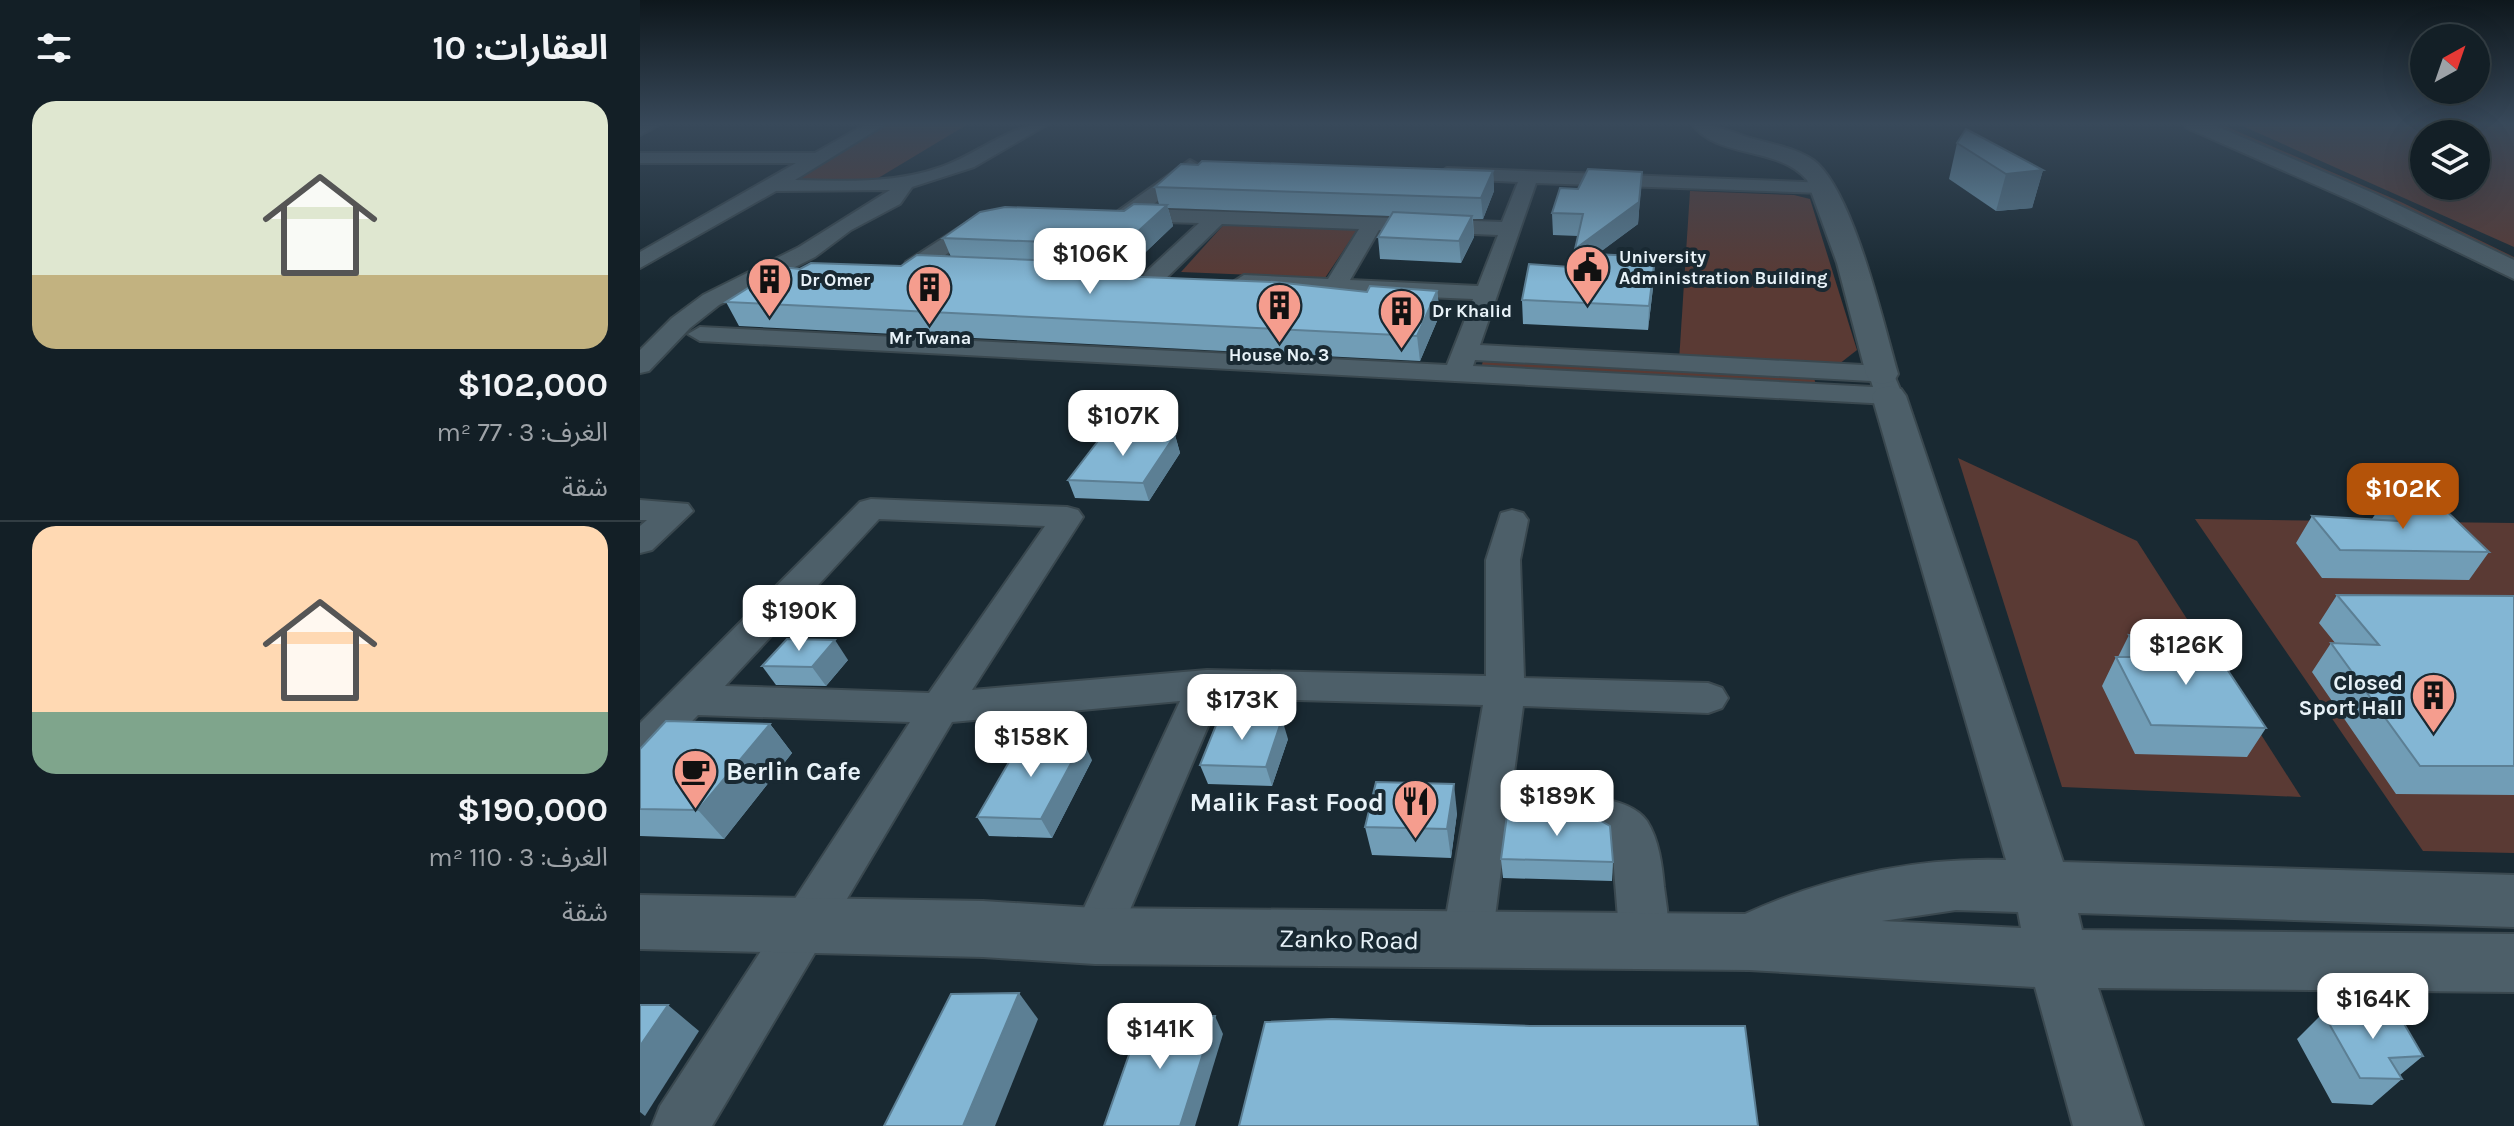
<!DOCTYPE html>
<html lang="ar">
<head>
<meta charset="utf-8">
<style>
  body { margin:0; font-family:Karla,"Noto Sans Arabic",sans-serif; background:#202c32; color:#f1f3f6; direction:rtl; height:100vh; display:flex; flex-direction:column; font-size:30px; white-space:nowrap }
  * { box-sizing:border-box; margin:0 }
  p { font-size:26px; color:#9da2a7 }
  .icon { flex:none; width:44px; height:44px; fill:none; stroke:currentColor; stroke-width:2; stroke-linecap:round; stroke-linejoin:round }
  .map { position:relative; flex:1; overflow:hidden; direction:ltr }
  .side { display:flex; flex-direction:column; background:#131f26; width:640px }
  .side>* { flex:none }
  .needle { width:52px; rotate:40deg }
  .controls { position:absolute; left:1770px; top:24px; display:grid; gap:16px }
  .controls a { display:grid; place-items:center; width:80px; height:80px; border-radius:50%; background:#131f26; box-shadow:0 8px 32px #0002,0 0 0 2px #323d43; font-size:40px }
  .price { position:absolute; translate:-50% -68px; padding:0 18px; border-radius:16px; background:#fff; color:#222; font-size:26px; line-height:52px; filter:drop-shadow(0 2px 4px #0008) }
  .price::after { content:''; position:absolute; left:50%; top:48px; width:24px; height:18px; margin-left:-12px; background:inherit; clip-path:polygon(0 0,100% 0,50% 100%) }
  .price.active { background:#b45309; color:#fff }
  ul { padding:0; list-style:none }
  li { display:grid; align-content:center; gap:16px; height:424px; padding:0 32px }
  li+li { border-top:2px solid #323d43 }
  li span { display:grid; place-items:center; height:248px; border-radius:24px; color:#555 }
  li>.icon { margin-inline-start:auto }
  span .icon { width:144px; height:144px; fill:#fffc; stroke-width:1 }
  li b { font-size:34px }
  h2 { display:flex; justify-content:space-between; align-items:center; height:96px; padding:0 32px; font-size:34px }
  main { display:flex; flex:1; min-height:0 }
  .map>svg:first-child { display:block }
  .green { fill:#5a3a34; fill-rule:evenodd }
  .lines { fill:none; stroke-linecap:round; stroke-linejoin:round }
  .minor-casing { stroke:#3a484f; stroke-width:4 }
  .tertiary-casing { stroke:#3a484f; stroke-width:4 }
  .minor { fill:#4d5f69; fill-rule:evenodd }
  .tertiary { fill:#4d5f69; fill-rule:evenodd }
  .wall { fill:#719db6 }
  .shaded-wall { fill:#5c7f94 }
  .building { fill:#83b6d4; stroke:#5c7f94; stroke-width:2 }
  .labels { text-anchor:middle; stroke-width:8; stroke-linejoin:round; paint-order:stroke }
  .far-poi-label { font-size:18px; font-weight:bold; fill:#e8f2f8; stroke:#192932; text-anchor:start }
  .poi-label { font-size:22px; font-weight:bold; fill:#e8f2f8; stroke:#192932; text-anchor:end }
  .near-poi-label { font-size:26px; font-weight:bold; fill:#e8f2f8; stroke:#192932; text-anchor:start }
  .near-street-label { font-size:26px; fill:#e8f2f8; stroke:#192932 }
</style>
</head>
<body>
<main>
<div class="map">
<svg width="1874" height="1126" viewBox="0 0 1874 1126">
  <rect width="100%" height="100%" fill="#192932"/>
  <g class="green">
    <path d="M245,124H328L225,186L131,188Z"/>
    <path d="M1569,124L1585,126L1761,202L1874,257V263L1706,182Z"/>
    <path d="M1598,124H1874V247ZM1784,134H1836V186H1784Z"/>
    <path d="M1050,191L1154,195L1170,199L1217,350L1194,368L1039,361Z"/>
    <path d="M587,221L719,227L685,278L541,272Z"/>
    <path d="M843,361L1174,378L1177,388L841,368Z"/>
    <path d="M1318,458L1497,541L1661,797L1422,787Z"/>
    <path d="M1555,519L1874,523V853L1783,851Z"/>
  </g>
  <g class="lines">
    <defs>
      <g id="minor">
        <path d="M0,124H21L0,135Z"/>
        <path d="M226,124H246L155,180C204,181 254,184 301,167C336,155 372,123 408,124L334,167L272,187L260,204L211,230L175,257L79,305L50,328L9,371L0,373V350L32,318L63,295L159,247L250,190L136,191L0,268V252L156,163H0V153H175Z"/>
        <path d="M550,160L559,165L556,169L508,209L862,222L878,182L800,178L798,174L807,168L1189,183L1192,187L1182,193L896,183L840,345L1242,366L1251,368L1263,396L1259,402L1249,404L60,341L48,334L60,327L807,365L833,299L604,289L593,282L604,275L688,279L719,229L582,224L521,283H505L502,278L505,273L559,223L489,221L474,214ZM739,230L858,235L838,286L710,280ZM835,360L1231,381L1233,387L833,366Z"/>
        <path d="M342,213L352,219L349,223L282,272H266L263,267L266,262Z"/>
        <path d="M231,499L427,507L438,510L443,517L332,690L567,670L846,676V560L861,513L872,510L883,513L888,520L880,560L884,678L1068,683L1082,688L1088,698L1082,708L1068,713L883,706L871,795C905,794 986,790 1007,821C1019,840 1022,865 1024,887C1027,911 1033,936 1022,959L1005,966L988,959L980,943L972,844C949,822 895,831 866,831L852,940L844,956L827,963L810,956L802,940L843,705L580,698L472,952L455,959L438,952L431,936L540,701L312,722L72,1126H12L20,1106L270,722L58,715L15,759L0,764V723L220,502ZM239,519L405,526L289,693L85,686Z"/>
        <path d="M0,500L48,504L53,511L12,550L0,553V526L7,520H0Z"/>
      </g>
      <g id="tertiary">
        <path d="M1052,124C1073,124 1089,131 1110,138C1131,144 1162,149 1178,164C1215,200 1243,322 1258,374L1254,381L1242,384L1230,381L1226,374L1197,263L1167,180C1139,146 1077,159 1052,124Z"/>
        <path d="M1544,124H1571L1733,193L1874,260V279L1717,203L1547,128Z"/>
        <path d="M1249,386L1261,389L1266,396L1423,862L1874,875V927L1438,913L1442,930L1874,934V992L1458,988L1503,1126H1433L1395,987L1109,970L455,964L343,957L0,949V895L343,901L455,908L1105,914C1189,876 1274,857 1366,860L1232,396L1237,389ZM1316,910L1378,912L1381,928L1242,921Z"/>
      </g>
    </defs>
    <use href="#minor" class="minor-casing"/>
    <use href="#tertiary" class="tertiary-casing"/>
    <use href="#minor" class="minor"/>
    <use href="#tertiary" class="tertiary"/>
  </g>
  <g class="wall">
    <path d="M1317,143L1403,170L1392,208L1356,211L1309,179Z"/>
    <path d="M558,165L853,171L854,191L843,219H833L834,237L821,263L740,259L738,237L750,216L528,208L533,226L490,267L465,266L468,276L727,292L797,291L800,314L780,361L99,326L86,302L160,269L261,266L311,257L303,238L484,211L519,205L515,187Z"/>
    <path d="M1002,172L998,224L957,254L1014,279L1008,330L883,324L882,300L930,267L935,253L938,236L913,235L912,213L938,189Z"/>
    <path d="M535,435L540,453L509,501L435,498L428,480Z"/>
    <path d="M1744,501L1849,552L1829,580L1682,578L1656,543L1672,516L1732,519Z"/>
    <path d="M1697,595L1874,596V795L1756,794L1672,672L1691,643L1696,644L1679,623Z"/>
    <path d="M1489,635L1527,648L1626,728L1607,757L1495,754L1462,686L1476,657H1478Z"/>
    <path d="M208,660L186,686L136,685L122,666Z"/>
    <path d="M130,724L152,753L84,839L0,836V749Z"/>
    <path d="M648,739L632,786L568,784L560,765Z"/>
    <path d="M452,760L412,838L349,836L337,817Z"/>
    <path d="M817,813L811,858L732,855L725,827Z"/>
    <path d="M861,859L973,862L972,881L863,878Z"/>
    <path d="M1683,1013L1783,1056L1760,1075L1762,1079L1732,1105L1692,1103L1657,1039Z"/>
  </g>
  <g class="shaded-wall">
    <path d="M1403,170L1392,208L1356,211L1366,174Z"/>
    <path d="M853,171L854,191L843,219L841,198Z"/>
    <path d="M1002,172L998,224L935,271V249Z"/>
    <path d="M527,205L533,226L490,267L483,245Z"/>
    <path d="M832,216L834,237L821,263L819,241Z"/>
    <path d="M1015,257L1014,279L1008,330L1009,306Z"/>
    <path d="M464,263L471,286L451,275Z"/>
    <path d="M797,291L800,314L780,361L777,336Z"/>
    <path d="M535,435L540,453L509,501L503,483Z"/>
    <path d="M195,640L208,660L186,686L172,667Z"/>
    <path d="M642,719L648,739L632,786L626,767Z"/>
    <path d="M130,724L152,753L84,839L58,810Z"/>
    <path d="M443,741L452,760L412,838L401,819Z"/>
    <path d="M814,784L817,813L811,858L807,829Z"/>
    <path d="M379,993L398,1019L355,1126H323Z"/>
    <path d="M28,1005L59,1031L5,1116L0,1112V1046Z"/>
    <path d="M575,1016L583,1034L555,1126H540Z"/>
  </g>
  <g class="building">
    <path d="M1326,129L1403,170L1366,174L1317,143Z"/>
    <path d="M562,161L853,171L841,198L515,187L541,164L558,165Z"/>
    <path d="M948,169L1002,172L999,202L935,249L943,214L912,213L920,188L938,189Z"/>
    <path d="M494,204L527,205L483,245L303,238L340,212L365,207L484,211Z"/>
    <path d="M753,212L832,216L819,241L738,237Z"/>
    <path d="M934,253L1015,257L1009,306L882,300L889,264L930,267Z"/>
    <path d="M277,255L464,263L451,275L635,282L727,292L730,286L797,291L777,336L86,302L141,267L160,269L171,263L261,266Z"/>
    <path d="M465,432L535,435L503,483L428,480Z"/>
    <path d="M1744,501H1796L1849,552L1700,550L1672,516L1760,521Z"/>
    <path d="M1697,595L1874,596V766H1780L1691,643L1739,645Z"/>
    <path d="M1489,635L1521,638L1527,648H1573L1626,728L1511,725L1476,657H1503Z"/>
    <path d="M147,639L195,640L172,667L122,666Z"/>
    <path d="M579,718L642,719L626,767L560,765Z"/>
    <path d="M26,721L130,724L58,810L0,809V749Z"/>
    <path d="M383,738L443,741L401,819L337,817Z"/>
    <path d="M736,782L814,784L807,829L725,827Z"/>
    <path d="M921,813L961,821L970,826L973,862L861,859L867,815Z"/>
    <path d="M379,993L323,1126H244L311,994Z"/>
    <path d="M0,1005H28L0,1046Z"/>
    <path d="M1756,1010L1783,1056L1749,1058L1762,1079L1720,1078L1683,1013Z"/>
    <path d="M503,1015L575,1016L540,1126H464Z"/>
    <path d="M692,1019L890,1026H1105L1118,1126H599L625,1022Z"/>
  </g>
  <linearGradient id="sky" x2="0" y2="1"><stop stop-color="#0e171c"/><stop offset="0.44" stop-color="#38495a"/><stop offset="1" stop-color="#38495a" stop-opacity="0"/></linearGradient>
  <rect width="1874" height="282" fill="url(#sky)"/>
  <defs>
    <symbol id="civic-pin" viewBox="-11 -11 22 30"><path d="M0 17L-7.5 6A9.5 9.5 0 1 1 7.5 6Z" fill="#f59d8e" stroke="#192932"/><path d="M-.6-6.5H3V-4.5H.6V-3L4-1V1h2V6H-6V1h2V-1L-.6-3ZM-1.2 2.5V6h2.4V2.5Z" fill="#111"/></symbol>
    <symbol id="building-pin" viewBox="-11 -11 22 30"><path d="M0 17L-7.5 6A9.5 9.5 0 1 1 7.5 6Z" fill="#f59d8e" stroke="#192932"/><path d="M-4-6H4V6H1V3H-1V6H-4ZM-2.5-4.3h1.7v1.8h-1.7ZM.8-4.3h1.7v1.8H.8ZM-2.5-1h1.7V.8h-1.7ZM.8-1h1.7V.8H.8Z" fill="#111"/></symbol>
    <symbol id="cafe-pin" viewBox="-11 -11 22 30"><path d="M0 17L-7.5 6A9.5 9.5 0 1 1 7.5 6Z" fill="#f59d8e" stroke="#192932"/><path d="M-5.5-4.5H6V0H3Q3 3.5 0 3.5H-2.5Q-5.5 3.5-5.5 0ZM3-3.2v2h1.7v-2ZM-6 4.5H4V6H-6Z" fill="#111"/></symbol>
    <symbol id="restaurant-pin" viewBox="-11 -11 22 30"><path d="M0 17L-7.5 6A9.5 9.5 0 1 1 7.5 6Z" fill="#f59d8e" stroke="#192932"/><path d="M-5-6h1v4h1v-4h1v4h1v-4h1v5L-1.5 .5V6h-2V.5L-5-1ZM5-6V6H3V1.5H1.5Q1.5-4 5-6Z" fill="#111"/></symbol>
  </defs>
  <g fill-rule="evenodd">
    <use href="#civic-pin" x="922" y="242" width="51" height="69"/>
    <use href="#building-pin" x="104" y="254" width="51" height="69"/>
    <use href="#building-pin" x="264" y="262" width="51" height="69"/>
    <use href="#building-pin" x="614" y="280" width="51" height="69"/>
    <use href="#building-pin" x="736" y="286" width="51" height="69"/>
    <use href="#building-pin" x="1768" y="670" width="51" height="69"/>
    <use href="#cafe-pin" x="30" y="746" width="51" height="69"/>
    <use href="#restaurant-pin" x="750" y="776" width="51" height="69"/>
  </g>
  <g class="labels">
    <g class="far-poi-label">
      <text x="979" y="263">University<tspan x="979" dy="21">Administration Building</tspan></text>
      <text x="160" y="286">Dr Omer</text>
      <text x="792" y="317">Dr Khalid</text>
      <text x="290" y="344" text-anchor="middle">Mr Twana</text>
      <text x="639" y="361" text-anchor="middle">House No. 3</text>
    </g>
    <g class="poi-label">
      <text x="1763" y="690">Closed<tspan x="1763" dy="25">Sport Hall</tspan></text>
    </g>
    <g class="near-poi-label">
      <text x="86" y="780">Berlin Cafe</text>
      <text x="744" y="811" text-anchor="end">Malik Fast Food</text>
    </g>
    <g class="near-street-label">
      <text transform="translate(709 939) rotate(1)" y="9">Zanko Road</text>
    </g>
  </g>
</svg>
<div class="controls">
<a><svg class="needle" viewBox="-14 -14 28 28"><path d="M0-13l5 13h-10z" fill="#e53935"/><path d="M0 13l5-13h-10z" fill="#9da2a7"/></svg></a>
<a><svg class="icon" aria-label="layers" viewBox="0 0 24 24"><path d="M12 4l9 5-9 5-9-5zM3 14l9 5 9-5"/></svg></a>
</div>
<b class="price" style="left:450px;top:296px">$106K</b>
<b class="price" style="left:483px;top:458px">$107K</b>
<b class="price active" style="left:1763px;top:531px">$102K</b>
<b class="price" style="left:159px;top:653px">$190K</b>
<b class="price" style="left:1546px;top:687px">$126K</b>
<b class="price" style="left:602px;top:742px">$173K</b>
<b class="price" style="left:391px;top:779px">$158K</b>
<b class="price" style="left:917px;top:838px">$189K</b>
<b class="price" style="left:1733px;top:1041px">$164K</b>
<b class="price" style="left:520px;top:1071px">$141K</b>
</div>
<section class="side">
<h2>العقارات: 10<svg class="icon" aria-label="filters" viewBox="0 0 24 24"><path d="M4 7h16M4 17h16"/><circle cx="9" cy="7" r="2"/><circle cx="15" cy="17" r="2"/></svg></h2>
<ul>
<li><span style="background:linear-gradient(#dfe7d0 70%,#c2b280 0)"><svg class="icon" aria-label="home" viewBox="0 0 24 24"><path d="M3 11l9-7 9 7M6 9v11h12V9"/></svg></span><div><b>$102,000</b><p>الغرف: 3 · 77 m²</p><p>شقة</p></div></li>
<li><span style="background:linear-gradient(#ffd9b3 75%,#7fa58c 0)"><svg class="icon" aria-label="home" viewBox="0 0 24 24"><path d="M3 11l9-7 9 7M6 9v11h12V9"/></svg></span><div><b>$190,000</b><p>الغرف: 3 · 110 m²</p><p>شقة</p></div></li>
</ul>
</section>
</main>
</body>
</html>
